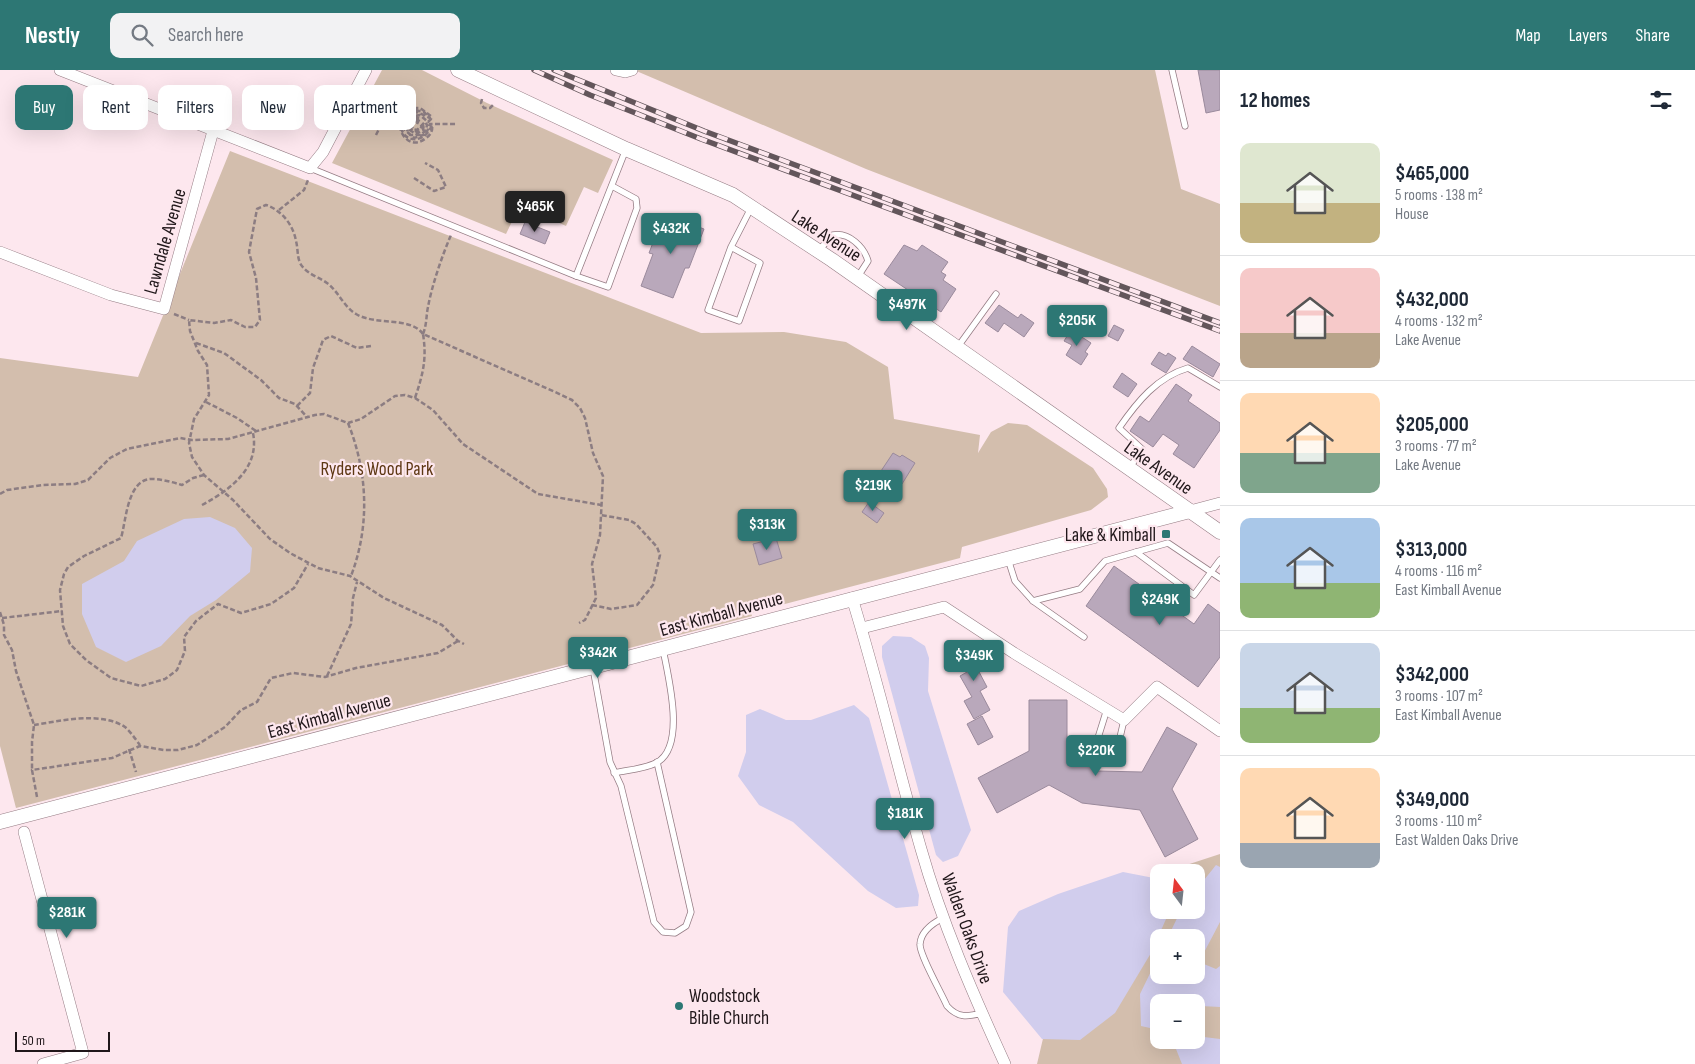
<!DOCTYPE html>
<html lang="en">
<head>
<meta charset="utf-8">
<style>
  body { margin:0; font-family:"Sofia Sans Condensed",sans-serif; background:#f2f2f3; color:#1f2937; height:100vh; display:flex; flex-direction:column; font-size:19px; white-space:nowrap }
  * { box-sizing:border-box; margin:0 }
  p { font-size:16px; color:#747a83 }
  .icon { flex:none; width:28px; height:28px; fill:none; stroke:currentColor; stroke-width:2; stroke-linecap:round; stroke-linejoin:round }
  .map { position:relative; flex:1; overflow:hidden }
  .side { display:flex; flex-direction:column; background:#fff; width:475px }
  .side>* { flex:none }
  .hud { position:absolute; left:15px; top:15px; width:475px; height:45px; display:flex; gap:10px }
  .needle { width:32px; rotate:345deg }
  .tools { position:absolute; left:1150px; top:794px; display:grid; gap:10px }
  .tools a { display:grid; place-items:center; width:55px; height:55px; border-radius:10px; background:#fff; box-shadow:0 5px 20px #0002; font-size:25px }
  .scale { position:absolute; left:15px; bottom:12px; width:95px; box-sizing:border-box; padding-left:5px; border:2px solid #20171a; border-top:0; font-size:14px; line-height:18px; white-space:nowrap; color:#20171a; -webkit-text-stroke:4px #fde7ee; paint-order:stroke }
  .price { position:absolute; translate:-50% -42px; padding:0 11px; border-radius:5px; background:#2d7774; color:#fff; font-size:16px; line-height:32px; filter:drop-shadow(0 1px 2px #0008) }
  .price::after { content:''; position:absolute; left:50%; top:30px; width:15px; height:11px; margin-left:-8px; background:inherit; clip-path:polygon(0 0,100% 0,50% 100%) }
  .price.active { background:#222; color:#fff }
  ul { padding:0; list-style:none }
  li { display:flex; align-items:center; gap:15px; height:125px; padding:0 20px }
  li+li { border-top:1px solid #e0e1e3 }
  li span { display:grid; place-items:center; flex:none; width:140px; height:100px; border-radius:10px; color:#555 }
  li>.icon { margin-inline-start:auto }
  span .icon { width:60px; height:60px; fill:#fffc; stroke-width:1 }
  li b { font-size:21px }
  h2 { display:flex; justify-content:space-between; align-items:center; height:60px; padding:0 20px; font-size:21px }
  .pill { padding:0 18px; border-radius:10px; background:#fff; box-shadow:0 5px 20px #0002; font-size:18px; line-height:45px }
  .pill.active { background:#2d7774; color:#fff }
  header { display:flex; align-items:center; gap:30px; box-sizing:border-box; height:70px; padding:0 25px; background:#2d7774; color:#fff }
  header strong { font-size:24px }
  nav { display:flex; gap:28px; margin-inline-start:auto; font-size:18px }
  .search { width:350px; height:45px; background:#f2f2f3; display:flex; align-items:center; gap:12px; box-sizing:border-box; padding:0 18px; border-radius:10px; color:#747a83; font-size:19px }
  main { display:flex; flex:1; min-height:0 }
  .map>svg:first-child { display:block }
  .green { fill:#d3bead; fill-rule:evenodd }
  .water { fill:#d1cded }
  .building { fill:#b9a8bb; stroke:#9a8a9c }
  .lines { fill:none; stroke-linecap:round; stroke-linejoin:round }
  .service-casing { stroke:#957c84; stroke-width:7 }
  .minor-casing { stroke:#957c84; stroke-width:12 }
  .tertiary-casing { stroke:#957c84; stroke-width:15 }
  .path { stroke:#8c7d82; stroke-width:2.5; stroke-dasharray:5 2.5; stroke-linecap:butt }
  .service { stroke:#fff; stroke-width:5.5 }
  .minor { stroke:#fff; stroke-width:11 }
  .tertiary { stroke:#fff; stroke-width:14 }
  .rail-casing { stroke:#63565b; stroke-width:5.5 }
  .rail { stroke:#fde7ee; stroke-width:4; stroke-dasharray:11; stroke-linecap:butt }
  .poi-dot { fill:#2d7774; stroke:#fde7ee; stroke-width:2 }
  .labels { text-anchor:middle; stroke-width:4.5; stroke-linejoin:round; paint-order:stroke }
  .street-label { font-size:19px; fill:#20171a; stroke:#fde7ee }
  .park-label { font-size:19px; fill:#5d3713; stroke:#fde7ee }
  .poi-label { font-size:19px; fill:#20171a; stroke:#fde7ee; text-anchor:end }
</style>
</head>
<body>
<header>
<strong>Nestly</strong>
<div class="search"><svg class="icon" aria-label="search" viewBox="0 0 24 24"><circle cx="10" cy="10" r="6"/><path d="M15 15l6 6"/></svg>Search here</div>
<nav><a>Map</a><a>Layers</a><a>Share</a></nav>
</header>
<main>
<div class="map">
<svg width="1220" height="994" viewBox="0 0 1220 994">
  <rect width="100%" height="100%" fill="#fde7ee"/>
  <g class="green">
    <path d="M382,0H422L487,33L613,90L598,123L584,117L566,156L520,135L506,164L332,93Z"/>
    <path d="M634,0H1155L1181,119L1220,134V236L866,99Z"/>
    <path d="M230,81L701,263L784,262L846,272L888,297L894,349L980,365L978,383L991,362L1008,353L1027,355L1093,398L1107,419L1108,427L1091,440L962,477L960,488L751,543L752,546L16,738L0,676V288L138,307Z"/>
    <path d="M1220,784V994H1037L1075,833L1159,805V840H1196V802H1165ZM1159,868H1196V905H1159ZM1159,932H1196V970H1159Z"/>
  </g>
  <g class="water">
    <path d="M210,447L235,458L252,478L250,502L216,530L190,546L161,576L126,592L96,577L82,544V514L124,491L137,471L184,449Z"/>
    <path d="M893,566L911,567L925,576L929,588L928,621L971,760L958,786L943,792L936,785L882,587V576Z"/>
    <path d="M854,635L869,648L919,825L918,836L896,838L868,821L793,752L759,735L738,706L746,682V645L760,639L786,650H811Z"/>
    <path d="M1216,795L1220,797V852L1199,892L1216,899L1220,896V937L1201,936L1196,939V932H1159V960L1141,956L1140,924L1159,885V905H1196V868L1168,867L1181,840H1196V820Z"/>
    <path d="M1123,802L1159,809V840H1170L1151,883L1115,943L1080,970L1042,969L1003,922L1008,857L1019,841L1058,824Z"/>
    <path d="M1196,966L1220,969V994H1182L1176,979L1182,970H1196Z"/>
  </g>
  <g class="building">
    <path d="M1198,0H1220V40L1206,43Z"/>
    <path d="M664,144L704,159L689,198H685L673,228L641,216L653,184L649,183Z"/>
    <path d="M525,152L550,162L545,174L520,164Z"/>
    <path d="M904,175L917,181L922,175L948,192L941,202L946,205L943,210L956,219L941,242L884,204Z"/>
    <path d="M999,235L1018,248L1021,244L1034,253L1024,267L1004,253L998,262L985,253Z"/>
    <path d="M1114,255L1124,260L1118,271L1108,266Z"/>
    <path d="M1071,260L1091,273L1085,282L1088,284L1081,295L1066,285L1072,275L1064,271Z"/>
    <path d="M1192,276L1220,294L1213,307L1183,289Z"/>
    <path d="M1159,282L1166,286L1168,283L1176,288L1166,303L1151,294Z"/>
    <path d="M1122,303L1137,314L1128,327L1113,317Z"/>
    <path d="M1176,314L1192,325L1188,331L1220,353V360L1194,398L1173,384L1179,375L1163,364L1153,377L1130,361L1140,346L1149,352Z"/>
    <path d="M893,383L900,387L902,385L915,393L902,414L881,401Z"/>
    <path d="M869,432L884,443L877,453L862,442Z"/>
    <path d="M776,468L782,488L759,495L753,474Z"/>
    <path d="M1114,496L1194,554L1208,534L1220,543V587L1198,617L1086,536Z"/>
    <path d="M976,577L985,593L977,598L987,617L980,621L990,640L974,649L964,631L972,627L960,606L967,602L958,584Z"/>
    <path d="M1029,630H1067V681L1099,701L1142,702L1167,657L1197,674L1172,719L1198,769L1165,787L1140,740L1082,733L1049,715L997,743L978,708L1029,681Z"/>
    <path d="M982,646L993,667L978,675L967,654Z"/>
  </g>
  <g class="lines">
    <defs>
      <g id="service">
        <path d="M1172,0L1185,56"/>
        <path d="M310,98L576,206L626,79"/>
        <path d="M731,177L760,193L739,251L708,240L731,177L751,138"/>
        <path d="M818,181L833,165C849,162 864,177 868,191L857,208"/>
        <path d="M576,206L608,217L637,138L636,129L612,116"/>
        <path d="M957,278L996,224"/>
        <path d="M1129,399L1142,379L1119,358C1137,332 1157,307 1188,298L1220,317"/>
        <path d="M1136,482L1168,473L1220,508"/>
        <path d="M1008,489L1015,511L1033,531L1080,519L1105,491L1136,482L1194,525L1220,490"/>
        <path d="M1033,531L1084,567"/>
        <path d="M593,598L610,692L621,716L654,852L663,862L675,863L686,856L691,842L657,692"/>
        <path d="M1107,639L1097,671V676L1104,683L1109,684L1118,676L1124,650"/>
        <path d="M614,703C627,700 644,699 656,693C687,677 668,606 663,579"/>
        <path d="M943,848C933,853 921,861 920,874C919,884 942,924 947,936C958,948 967,947 982,943"/>
      </g>
      <g id="minor">
        <path d="M60,0L310,98L323,82L366,0"/>
        <path d="M616,0L625,2L632,0"/>
        <path d="M0,182L111,225L164,239L213,61"/>
        <path d="M1190,441L1220,433"/>
        <path d="M852,528C878,611 897,696 921,779C942,853 973,924 1005,994"/>
        <path d="M862,558L944,537L1014,583L1124,650L1157,617L1220,661"/>
        <path d="M24,762L83,983L43,994"/>
      </g>
      <g id="tertiary">
        <path d="M458,0L626,79L733,125L832,190L1220,462"/>
        <path d="M0,752L1190,441"/>
      </g>
    </defs>
    <use href="#service" class="service-casing"/>
    <use href="#minor" class="minor-casing"/>
    <use href="#tertiary" class="tertiary-casing"/>
    <g class="path">
      <path d="M482,29L481,33L484,38H490L494,34"/>
      <circle cx="382" cy="46" r="11"/>
      <path d="M361,36L391,51"/>
      <path d="M372,52L381,46L380,36"/>
      <path d="M417,54L420,48L412,47L407,54L408,59L416,64L423,60L424,54L417,62L409,58L410,52L415,48L419,50L411,53L413,59L417,60L425,52L427,55L426,60L421,65H410L405,56L409,47L420,45L428,52L431,49V46L420,38C384,35 402,88 426,68C431,65 433,60 432,55C423,79 394,70 403,48L415,40L424,42L430,48L417,42L406,47L404,59L414,68L426,64L430,54H456"/>
      <path d="M376,65L380,57"/>
      <path d="M414,108L434,121L446,117L438,100L425,93"/>
      <path d="M279,140L304,120L308,110"/>
      <path d="M174,244L189,250"/>
      <path d="M423,264C410,246 376,256 356,244C343,236 339,222 327,213C319,207 306,204 300,193C297,186 298,178 296,171C293,154 281,140 266,135L257,139L249,182L256,208L260,250L255,257H245L231,250L214,253L189,250L190,261L198,281L207,295L209,325L194,349L189,373L192,387L204,405L233,430L270,469L290,483L318,498L350,506L384,528L442,555L458,571L464,574"/>
      <path d="M423,264C427,254 426,246 428,237C432,215 442,186 451,165"/>
      <path d="M196,273L224,283L261,310L279,328L295,334L307,347"/>
      <path d="M415,328C423,304 427,289 423,264L555,322L572,330L580,338L585,348L593,383L603,406L600,465L592,494L596,528L585,550L579,553"/>
      <path d="M206,332L237,348L256,361"/>
      <path d="M297,336L310,323L313,298L323,270L331,266L357,278L371,276"/>
      <path d="M348,353C368,403 370,456 351,506"/>
      <path d="M204,405L193,408L182,415C172,412 161,409 151,409C127,410 126,452 121,468L84,486L68,497L64,504L60,520L63,556L70,574L86,590L111,608L141,616L165,609L177,600L185,581L184,567L196,551L218,534L241,543L271,534L294,518L308,494"/>
      <path d="M0,424L7,420L43,415L75,414L88,410L110,388L127,379L180,368L192,370L228,369L315,345L324,344L348,353L361,349L395,326L405,325L415,328L433,340L463,374L538,424L601,435"/>
      <path d="M202,435C230,420 260,398 253,363"/>
      <path d="M592,535L611,539L637,535L653,515L660,485L657,477L636,454L629,450L601,445"/>
      <path d="M0,542L4,555V565L12,580L16,601L34,655L32,672V700"/>
      <path d="M2,548L62,541"/>
      <path d="M327,606L351,554L353,528L357,512"/>
      <path d="M34,655C60,651 101,641 125,657C130,661 136,670 140,675"/>
      <path d="M129,679L136,702"/>
      <path d="M37,727L32,700L112,688L140,676L164,680H178L197,675L225,657L241,640L257,632L271,608L293,603L325,607L356,598L438,583L458,571"/>
    </g>
    <use href="#service" class="service"/>
    <use href="#minor" class="minor"/>
    <use href="#tertiary" class="tertiary"/>
    <defs>
      <g id="rail">
        <path d="M534,0L590,25L701,69L1220,261"/>
        <path d="M554,0L704,61L1220,253"/>
      </g>
    </defs>
    <use href="#rail" class="rail-casing"/>
    <use href="#rail" class="rail"/>
  </g>
  <g class="poi-dot">
    <rect x="1161" y="459" width="10" height="10" rx="2.5"/>
    <circle cx="679" cy="936" r="5"/>
  </g>
  <g class="labels">
    <g class="street-label">
      <text transform="translate(827 165) rotate(33)" y="7">Lake Avenue</text>
      <text transform="translate(164 171) rotate(-74)" y="7">Lawndale Avenue</text>
      <text transform="translate(1159 397) rotate(35)" y="7">Lake Avenue</text>
      <text transform="translate(721 543) rotate(-15)" y="7">East Kimball Avenue</text>
      <text transform="translate(329 645) rotate(-15)" y="7">East Kimball Avenue</text>
      <text transform="translate(968 858) rotate(70)" y="7">Walden Oaks Drive</text>
    </g>
    <g class="park-label">
      <text x="377" y="405">Ryders Wood Park</text>
    </g>
    <g class="poi-label">
      <text x="1156" y="471">Lake &amp; Kimball</text>
      <text x="689" y="932" text-anchor="start">Woodstock<tspan x="689" dy="22">Bible Church</tspan></text>
    </g>
  </g>
</svg>
<div class="tools">
<a><svg class="needle" viewBox="-14 -14 28 28"><path d="M0-13l5 13h-10z" fill="#e53935"/><path d="M0 13l5-13h-10z" fill="#747a83"/></svg></a>
<a>+</a>
<a>−</a>
</div>
<div class="scale">50 m</div>
<b class="price active" style="left:535px;top:163px">$465K</b>
<b class="price" style="left:671px;top:185px">$432K</b>
<b class="price" style="left:907px;top:261px">$497K</b>
<b class="price" style="left:1077px;top:277px">$205K</b>
<b class="price" style="left:873px;top:442px">$219K</b>
<b class="price" style="left:767px;top:481px">$313K</b>
<b class="price" style="left:1160px;top:556px">$249K</b>
<b class="price" style="left:598px;top:609px">$342K</b>
<b class="price" style="left:974px;top:612px">$349K</b>
<b class="price" style="left:1096px;top:707px">$220K</b>
<b class="price" style="left:905px;top:770px">$181K</b>
<b class="price" style="left:67px;top:869px">$281K</b>
<div class="hud">
<a class="pill active">Buy</a>
<a class="pill">Rent</a>
<a class="pill">Filters</a>
<a class="pill">New</a>
<a class="pill">Apartment</a>
</div>
</div>
<section class="side">
<h2>12 homes<svg class="icon" aria-label="filters" viewBox="0 0 24 24"><path d="M4 7h16M4 17h16"/><circle cx="9" cy="7" r="2"/><circle cx="15" cy="17" r="2"/></svg></h2>
<ul>
<li><span style="background:linear-gradient(#dfe7d0 60%,#c2b280 0)"><svg class="icon" aria-label="home" viewBox="0 0 24 24"><path d="M3 11l9-7 9 7M6 9v11h12V9"/></svg></span><div><b>$465,000</b><p>5 rooms · 138 m²</p><p>House</p></div></li>
<li><span style="background:linear-gradient(#f6c9c9 65%,#b9a48a 0)"><svg class="icon" aria-label="home" viewBox="0 0 24 24"><path d="M3 11l9-7 9 7M6 9v11h12V9"/></svg></span><div><b>$432,000</b><p>4 rooms · 132 m²</p><p>Lake Avenue</p></div></li>
<li><span style="background:linear-gradient(#ffd9b3 60%,#7fa58c 0)"><svg class="icon" aria-label="home" viewBox="0 0 24 24"><path d="M3 11l9-7 9 7M6 9v11h12V9"/></svg></span><div><b>$205,000</b><p>3 rooms · 77 m²</p><p>Lake Avenue</p></div></li>
<li><span style="background:linear-gradient(#a9c7e8 65%,#8fb573 0)"><svg class="icon" aria-label="home" viewBox="0 0 24 24"><path d="M3 11l9-7 9 7M6 9v11h12V9"/></svg></span><div><b>$313,000</b><p>4 rooms · 116 m²</p><p>East Kimball Avenue</p></div></li>
<li><span style="background:linear-gradient(#c9d6e8 65%,#8fb573 0)"><svg class="icon" aria-label="home" viewBox="0 0 24 24"><path d="M3 11l9-7 9 7M6 9v11h12V9"/></svg></span><div><b>$342,000</b><p>3 rooms · 107 m²</p><p>East Kimball Avenue</p></div></li>
<li><span style="background:linear-gradient(#ffd9b3 75%,#9aa5b1 0)"><svg class="icon" aria-label="home" viewBox="0 0 24 24"><path d="M3 11l9-7 9 7M6 9v11h12V9"/></svg></span><div><b>$349,000</b><p>3 rooms · 110 m²</p><p>East Walden Oaks Drive</p></div></li>
</ul>
</section>
</main>
</body>
</html>
